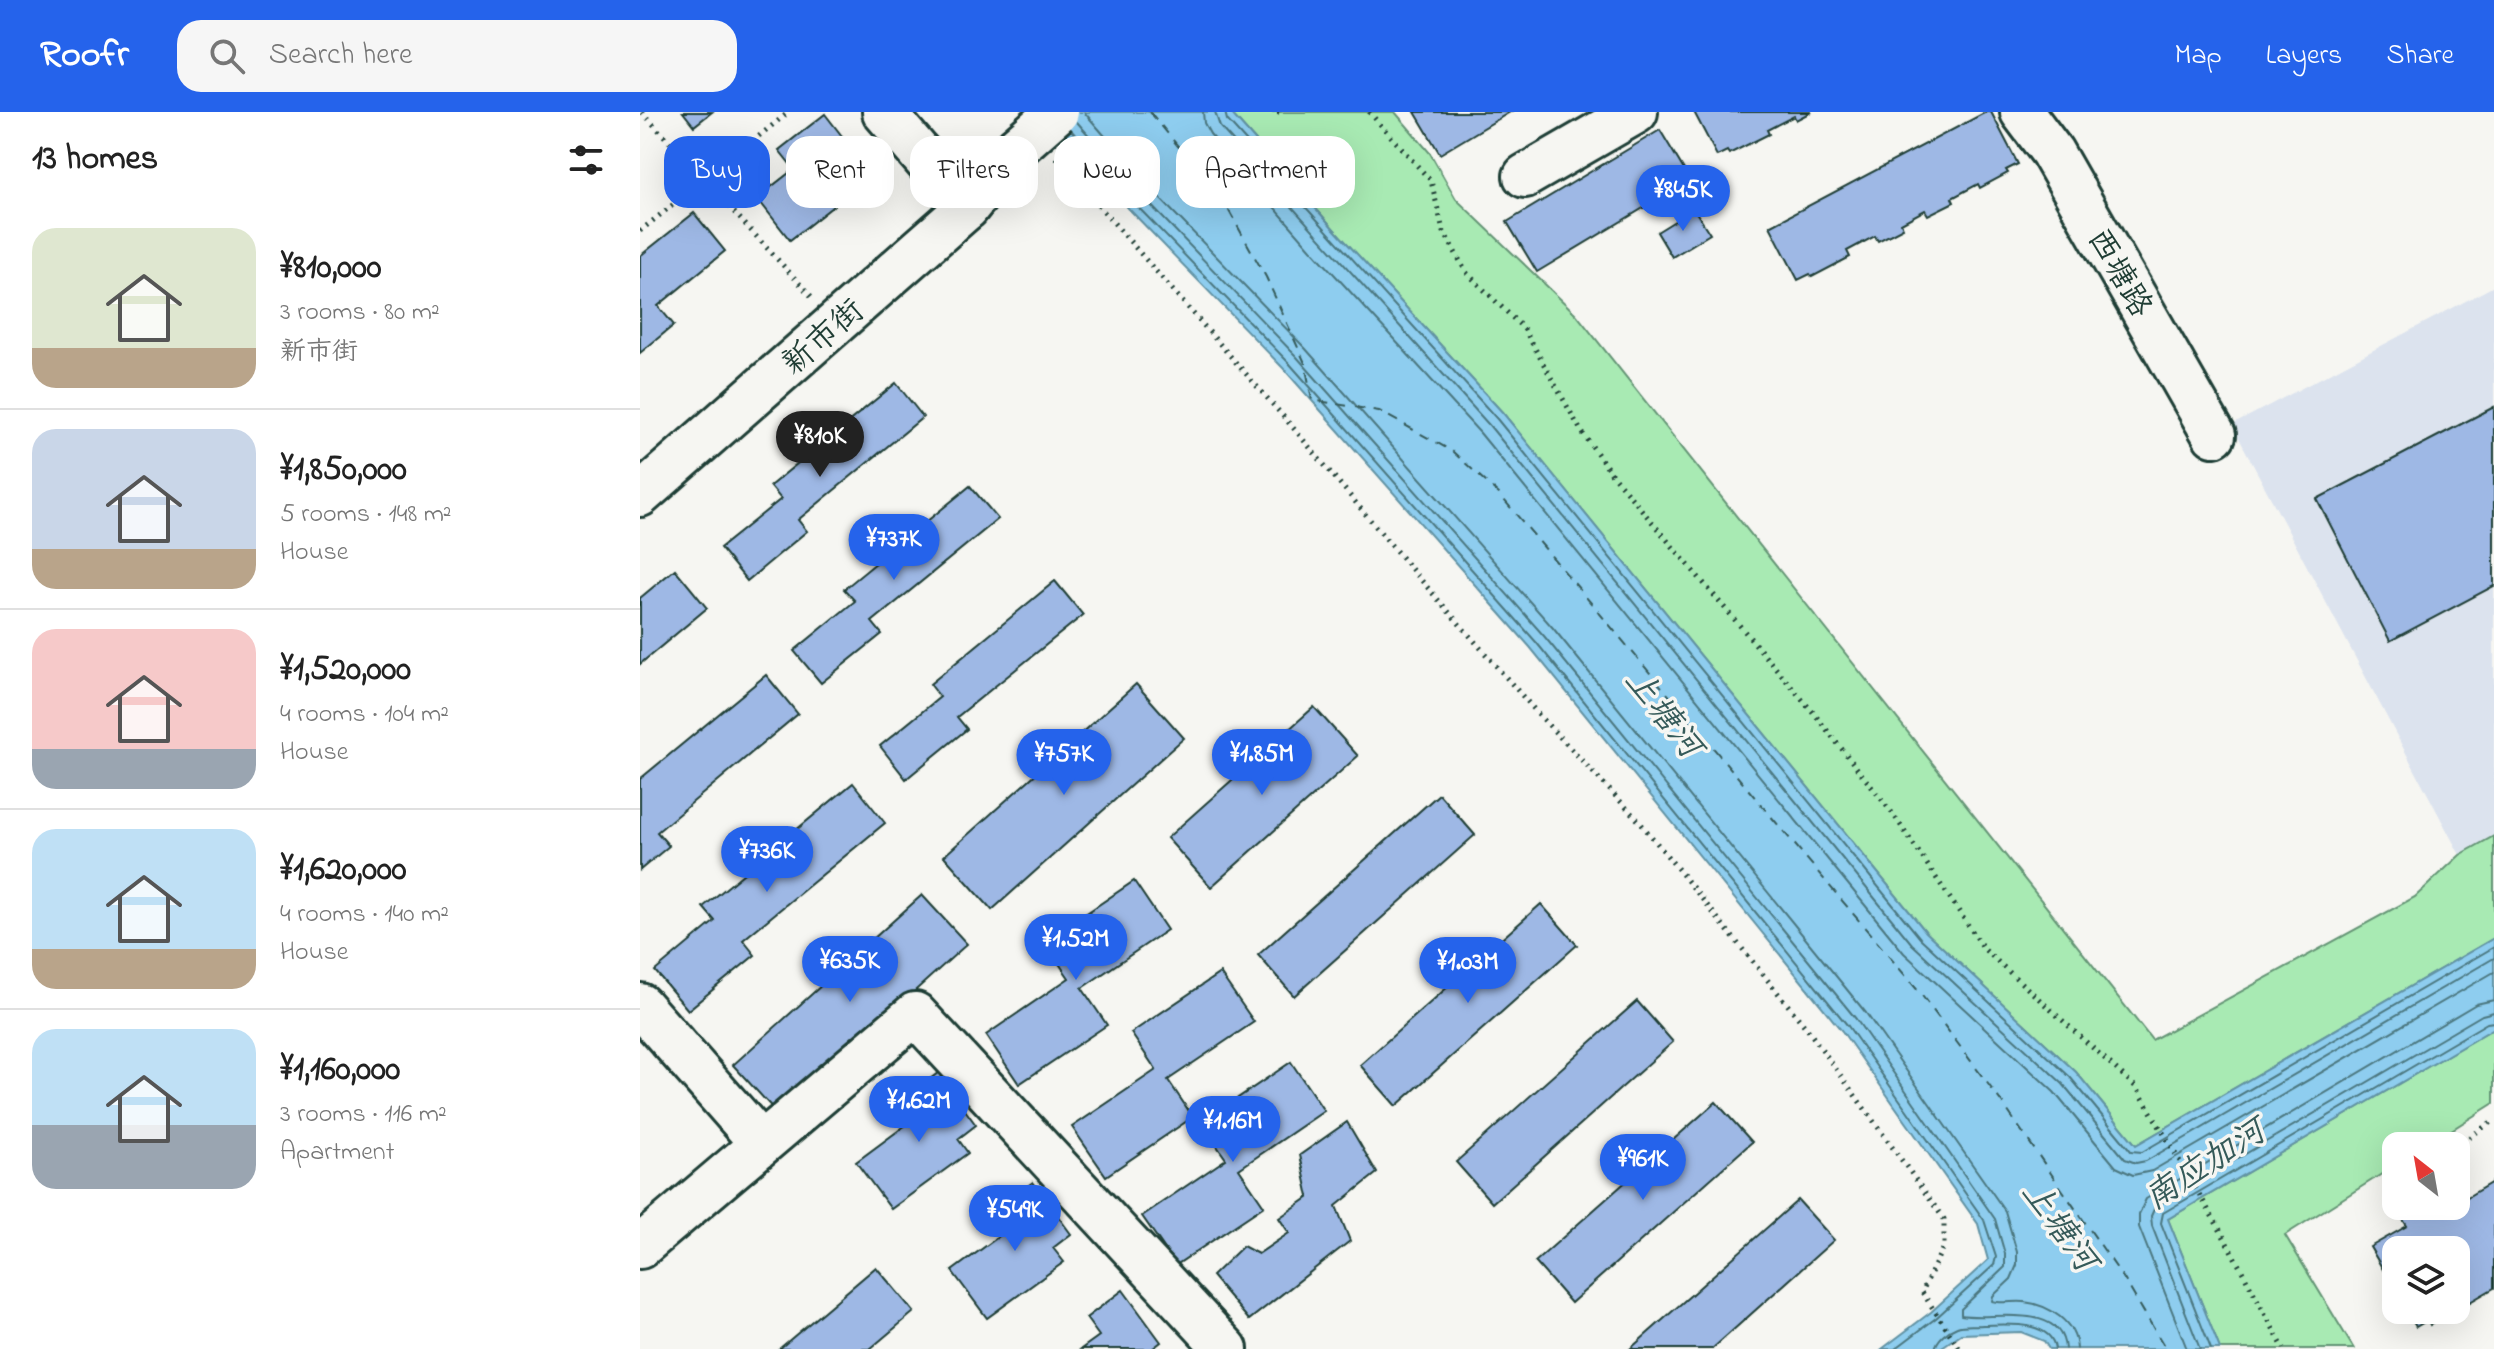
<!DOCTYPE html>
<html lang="en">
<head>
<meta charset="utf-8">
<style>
  body { margin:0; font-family:"Indie Flower","LXGW WenKai TC",sans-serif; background:#f6f6f6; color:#222; height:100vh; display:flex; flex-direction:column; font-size:30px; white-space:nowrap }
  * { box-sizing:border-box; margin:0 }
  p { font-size:26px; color:#767676 }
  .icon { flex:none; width:44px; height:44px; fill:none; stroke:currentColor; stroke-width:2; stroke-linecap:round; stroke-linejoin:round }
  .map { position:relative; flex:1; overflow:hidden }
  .side { display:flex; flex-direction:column; background:#fff; width:640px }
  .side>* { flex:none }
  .top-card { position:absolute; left:24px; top:24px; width:760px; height:72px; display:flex; gap:16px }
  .needle { width:52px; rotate:329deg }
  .controls { position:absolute; left:1742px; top:1020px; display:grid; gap:16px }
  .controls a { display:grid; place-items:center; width:88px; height:88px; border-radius:16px; background:#fff; box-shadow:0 8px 32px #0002; font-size:40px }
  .price { position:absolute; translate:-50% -68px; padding:0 18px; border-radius:28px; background:#2563eb; color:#fff; font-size:26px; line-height:52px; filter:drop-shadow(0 2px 4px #0008) }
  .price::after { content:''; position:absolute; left:50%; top:48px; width:24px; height:18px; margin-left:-12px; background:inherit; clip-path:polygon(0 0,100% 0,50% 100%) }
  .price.selected { background:#222; color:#fff }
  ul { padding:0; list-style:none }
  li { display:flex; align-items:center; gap:24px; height:200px; padding:0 32px }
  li+li { border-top:2px solid #e0e0e0 }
  li span { display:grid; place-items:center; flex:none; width:224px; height:160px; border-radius:24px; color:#555 }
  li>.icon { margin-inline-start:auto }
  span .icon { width:96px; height:96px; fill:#fffc; stroke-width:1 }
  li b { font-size:34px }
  h2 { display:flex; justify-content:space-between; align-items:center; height:96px; padding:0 32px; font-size:34px }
  .chip { padding:0 28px; border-radius:24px; background:#fff; box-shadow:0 8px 32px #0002; font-size:28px; line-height:72px }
  .chip.selected { background:#2563eb; color:#fff }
  header { display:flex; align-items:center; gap:48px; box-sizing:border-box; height:112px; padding:0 40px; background:#2563eb; color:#fff }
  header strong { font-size:38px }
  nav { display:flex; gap:44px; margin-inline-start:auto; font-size:28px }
  .search { width:560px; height:72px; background:#f6f6f6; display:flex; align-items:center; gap:20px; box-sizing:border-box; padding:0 28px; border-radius:24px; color:#767676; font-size:30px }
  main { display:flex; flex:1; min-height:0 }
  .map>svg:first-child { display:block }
  .built { fill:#dce3ee }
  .green { fill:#a8eab3; stroke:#649474; stroke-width:2 }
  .water { fill:#8ecdef; stroke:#6293a4; stroke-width:2 }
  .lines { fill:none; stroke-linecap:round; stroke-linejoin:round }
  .shore { stroke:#4b777f; stroke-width:2 }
  .ferry { stroke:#355a59; stroke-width:2; stroke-dasharray:10 8; stroke-linecap:butt }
  .building { fill:#9eb8e5; stroke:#1f3d34; stroke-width:2 }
  .minor-casing { stroke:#1f3d34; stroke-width:48 }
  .path { stroke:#1f3d34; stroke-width:5; stroke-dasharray:2 6; stroke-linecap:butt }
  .minor { stroke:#f6f6f2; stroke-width:42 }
  .minor-bridge-casing { stroke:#1f3d34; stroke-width:48; stroke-linecap:butt }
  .minor-bridge { stroke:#f6f6f2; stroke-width:42 }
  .labels { text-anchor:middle; stroke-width:7; stroke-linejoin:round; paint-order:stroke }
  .street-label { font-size:32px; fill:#1f3d34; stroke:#f6f6f2 }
  .water-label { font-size:34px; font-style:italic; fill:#355a59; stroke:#f6f6f2 }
</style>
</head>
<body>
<header>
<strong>Roofr</strong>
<div class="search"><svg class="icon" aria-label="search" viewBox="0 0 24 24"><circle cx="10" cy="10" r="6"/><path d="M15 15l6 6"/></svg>Search here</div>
<nav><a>Map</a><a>Layers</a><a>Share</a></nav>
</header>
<main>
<section class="side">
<h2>13 homes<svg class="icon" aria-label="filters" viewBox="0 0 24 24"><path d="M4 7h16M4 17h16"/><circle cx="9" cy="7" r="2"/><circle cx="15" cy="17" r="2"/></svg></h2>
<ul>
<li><span style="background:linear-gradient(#dfe7d0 75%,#b9a48a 0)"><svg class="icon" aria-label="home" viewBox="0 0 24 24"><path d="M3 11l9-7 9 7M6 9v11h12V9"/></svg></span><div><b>¥810,000</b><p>3 rooms · 80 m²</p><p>新市街</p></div></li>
<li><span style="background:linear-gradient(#c9d6e8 75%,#b9a48a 0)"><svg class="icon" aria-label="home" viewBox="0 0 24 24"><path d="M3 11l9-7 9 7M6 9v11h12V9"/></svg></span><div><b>¥1,850,000</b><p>5 rooms · 148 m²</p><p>House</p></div></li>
<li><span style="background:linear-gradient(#f6c9c9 75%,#9aa5b1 0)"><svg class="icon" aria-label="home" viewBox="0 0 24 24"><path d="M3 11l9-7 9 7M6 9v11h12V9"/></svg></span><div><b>¥1,520,000</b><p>4 rooms · 104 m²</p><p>House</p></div></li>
<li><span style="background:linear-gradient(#bfe0f5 75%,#b9a48a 0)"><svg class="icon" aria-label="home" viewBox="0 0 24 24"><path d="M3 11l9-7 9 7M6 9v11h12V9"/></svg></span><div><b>¥1,620,000</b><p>4 rooms · 140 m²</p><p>House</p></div></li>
<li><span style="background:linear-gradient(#bfe0f5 60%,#9aa5b1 0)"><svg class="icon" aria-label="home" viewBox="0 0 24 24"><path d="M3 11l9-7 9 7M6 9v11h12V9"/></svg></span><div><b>¥1,160,000</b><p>3 rooms · 116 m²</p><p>Apartment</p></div></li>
</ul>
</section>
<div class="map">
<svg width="1854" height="1237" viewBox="0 0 1854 1237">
  <rect width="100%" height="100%" fill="#f6f6f2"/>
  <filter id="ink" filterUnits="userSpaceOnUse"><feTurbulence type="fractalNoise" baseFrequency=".0125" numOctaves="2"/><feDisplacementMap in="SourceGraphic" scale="16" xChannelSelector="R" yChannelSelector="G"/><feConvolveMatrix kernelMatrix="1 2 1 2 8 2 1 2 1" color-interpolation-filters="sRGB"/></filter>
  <g filter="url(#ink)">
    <path class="built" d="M1854,174V724L1820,743L1592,313Z"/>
    <g class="green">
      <path d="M590,0H755L790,41L816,87L936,202L1512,928L1775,785L1820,743L1854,724V826L1496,1033L1436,960L1286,820L863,301L694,117Z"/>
      <path d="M1854,916V991L1786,1034H1756V1053L1645,1123L1714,1237H1580L1528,1107Z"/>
    </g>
    <path class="water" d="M404,0H590L694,117L863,301L1286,820L1436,960L1496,1033L1854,826V916L1528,1107L1580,1237H1409L1404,1229L1381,1220L1321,1222L1299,1237H1242L1291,1200L1348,1148L1338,1112L1202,919L890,535L643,256L489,97Z"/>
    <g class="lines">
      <g class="shore">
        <path d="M444,0L511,77L665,236L913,516L1226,901L1365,1099L1377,1140V1153L1371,1167L1353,1184L1352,1189C1362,1192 1373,1189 1384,1190C1409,1193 1436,1210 1437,1237"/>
        <path d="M563,0L564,11L570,22L671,137L840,321L1264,841L1414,980L1476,1055L1493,1063L1512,1059L1854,860"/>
        <path d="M575,0L580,15L849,313L1272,832L1423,972L1485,1047L1496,1051L1506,1049L1854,846"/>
        <path d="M585,0L587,8L857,307L1280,826L1430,965L1491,1039L1502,1040L1854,835"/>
        <path d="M437,10L503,85L656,244L904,524L1216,907L1355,1107L1365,1142V1155L1321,1197V1203C1349,1209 1422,1189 1425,1237"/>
        <path d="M431,18L495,92L649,251L896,530L1208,914L1344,1108L1356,1145L1354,1153L1296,1206L1255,1237"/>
        <path d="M1295,1237C1297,1227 1307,1219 1317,1215C1324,1212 1335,1214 1343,1213C1364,1213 1411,1207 1415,1237"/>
        <path d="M1547,1237L1499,1115V1102L1506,1087L1836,892L1854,888"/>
        <path d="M1560,1237L1512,1114L1511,1104L1515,1095L1842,903L1854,900"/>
        <path d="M1571,1237L1521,1111L1523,1101L1847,911L1854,910"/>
      </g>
      <path class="ferry" d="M510,0L584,90L626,165L665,251L672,288L739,299L812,339L859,382L1280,881L1363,992L1484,1167L1526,1237"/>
    </g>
    <g class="building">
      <path d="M43,0H72L54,14Z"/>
      <path d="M775,0H870L800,42Z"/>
      <path d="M1054,0H1171L1156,8L1154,4L1127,18L1129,22L1089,42L1087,39L1077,44Z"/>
      <path d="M1346,0H1351L1378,52L1366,58L1368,61L1340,76L1338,72L1312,86L1314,90L1288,103L1285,98L1261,111L1263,116L1238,129L1235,124L1207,139L1210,145L1172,165L1170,162L1158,168L1130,114Z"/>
      <path d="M185,2L212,37L195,50L216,76L150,128L117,86L154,57L139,38Z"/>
      <path d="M1020,18L1050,68L897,160L867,110Z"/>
      <path d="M1054,97L1070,122L1032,145L1017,120Z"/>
      <path d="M54,101L85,139L18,194L34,213L0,241V144Z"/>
      <path d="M256,271L283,305L158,408L167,419L107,469L80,436L141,387L130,374Z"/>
      <path d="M1854,295V474L1750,529L1677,387Z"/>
      <path d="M330,374L358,407L232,510L242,522L181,571L154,539L215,489L204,477Z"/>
      <path d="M35,457L67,496L0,552V486Z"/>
      <path d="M415,469L443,503L317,605L327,617L266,667L240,634L300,585L290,572Z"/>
      <path d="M126,563L158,602L17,720L29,734L0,758V667Z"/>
      <path d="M496,572L544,626L352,798L304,744Z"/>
      <path d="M674,595L718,644L571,775L527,726Z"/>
      <path d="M213,671L245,711L103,828L115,843L48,898L15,859L75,809L63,795Z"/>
      <path d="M799,682L835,723L654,884L618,843Z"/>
      <path d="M494,769L527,818L442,876L467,913L379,972L346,923L429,866L404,830Z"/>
      <path d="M282,783L327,832L138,1002L93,953Z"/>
      <path d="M901,792L937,833L756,994L720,953Z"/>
      <path d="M580,861L614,910L528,968L553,1005L466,1064L432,1015L516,958L491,921Z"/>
      <path d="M997,889L1033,930L852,1091L816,1050Z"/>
      <path d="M651,950L684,999L599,1057L624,1094L536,1153L502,1104L586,1047L561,1011Z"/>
      <path d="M298,961L336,1013L318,1027L328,1041L251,1097L216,1050L274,1007L261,989Z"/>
      <path d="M1076,990L1112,1030L931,1191L895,1150Z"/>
      <path d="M707,1010L737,1061L696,1094L710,1129L609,1208L572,1164L603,1134L618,1142L649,1121L639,1106L669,1085L660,1043Z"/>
      <path d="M1854,1069V1176L1790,1213L1788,1208L1776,1215L1766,1198H1816V1138H1756V1180L1730,1135L1767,1114L1759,1101L1771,1094H1816V1074L1824,1087Z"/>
      <path d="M393,1070L431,1122L413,1136L424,1150L347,1206L312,1159L370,1116L356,1098Z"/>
      <path d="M1158,1088L1194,1128L1072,1237H990Z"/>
      <path d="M236,1155L274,1200L230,1237H139Z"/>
      <path d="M483,1178L521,1230L512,1237H441L459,1224L446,1206Z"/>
    </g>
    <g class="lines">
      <defs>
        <g id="minor">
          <path d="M244,0L327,96"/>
          <path d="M1382,0L1412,40L1574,323"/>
          <path d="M885,64L996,0"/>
          <path d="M0,383L327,96L376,36"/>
          <path d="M0,893L121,1031"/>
          <path d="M0,1135L275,902L586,1237"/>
        </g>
      </defs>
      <use href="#minor" class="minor-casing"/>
      <g class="path">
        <path d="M2,0L172,185"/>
        <path d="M637,0H641"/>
        <path d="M729,0L791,69L803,118L826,160L884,217L940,317L973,364L1172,599L1253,702L1345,838L1497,976L1579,1116L1644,1237"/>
        <path d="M416,45L656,319L767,452L899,603L999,709L1168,918L1304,1107V1133L1282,1180L1320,1237"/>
        <path d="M0,119L149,0"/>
        <path d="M1816,1035L1854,1008"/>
        <path d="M1748,1085L1756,1079"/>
      </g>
      <use href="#minor" class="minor"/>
      <defs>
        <path id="minor-bridge" d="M376,36L417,0"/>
      </defs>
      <use href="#minor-bridge" class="minor-bridge-casing"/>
      <use href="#minor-bridge" class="minor-bridge"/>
    </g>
  </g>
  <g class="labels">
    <g class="street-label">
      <text transform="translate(1481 160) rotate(60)" y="11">西塘路</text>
      <text transform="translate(182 224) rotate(-41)" y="11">新市街</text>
    </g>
    <g class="water-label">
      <text transform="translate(1025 600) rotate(52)" y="12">上塘河</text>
      <text transform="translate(1564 1051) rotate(-33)" y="12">南应加河</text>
      <text transform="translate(1421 1113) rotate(54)" y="12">上塘河</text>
    </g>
  </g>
</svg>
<div class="controls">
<a><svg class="needle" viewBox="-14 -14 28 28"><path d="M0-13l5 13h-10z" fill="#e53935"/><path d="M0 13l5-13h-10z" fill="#767676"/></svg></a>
<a><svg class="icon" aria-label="layers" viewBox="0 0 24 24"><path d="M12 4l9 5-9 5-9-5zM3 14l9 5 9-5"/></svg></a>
</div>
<b class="price" style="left:1043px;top:121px">¥845K</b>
<b class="price selected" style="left:180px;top:367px">¥810K</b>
<b class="price" style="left:254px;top:470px">¥737K</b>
<b class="price" style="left:424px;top:685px">¥757K</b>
<b class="price" style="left:622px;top:685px">¥1.85M</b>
<b class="price" style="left:127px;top:782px">¥736K</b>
<b class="price" style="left:436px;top:870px">¥1.52M</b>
<b class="price" style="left:210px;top:892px">¥635K</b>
<b class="price" style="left:828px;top:893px">¥1.03M</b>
<b class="price" style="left:279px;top:1032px">¥1.62M</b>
<b class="price" style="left:593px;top:1052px">¥1.16M</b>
<b class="price" style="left:1003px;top:1090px">¥961K</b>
<b class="price" style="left:375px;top:1141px">¥549K</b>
<div class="top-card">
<a class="chip selected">Buy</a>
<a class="chip">Rent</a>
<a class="chip">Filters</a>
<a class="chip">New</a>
<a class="chip">Apartment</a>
</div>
</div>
</main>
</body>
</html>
